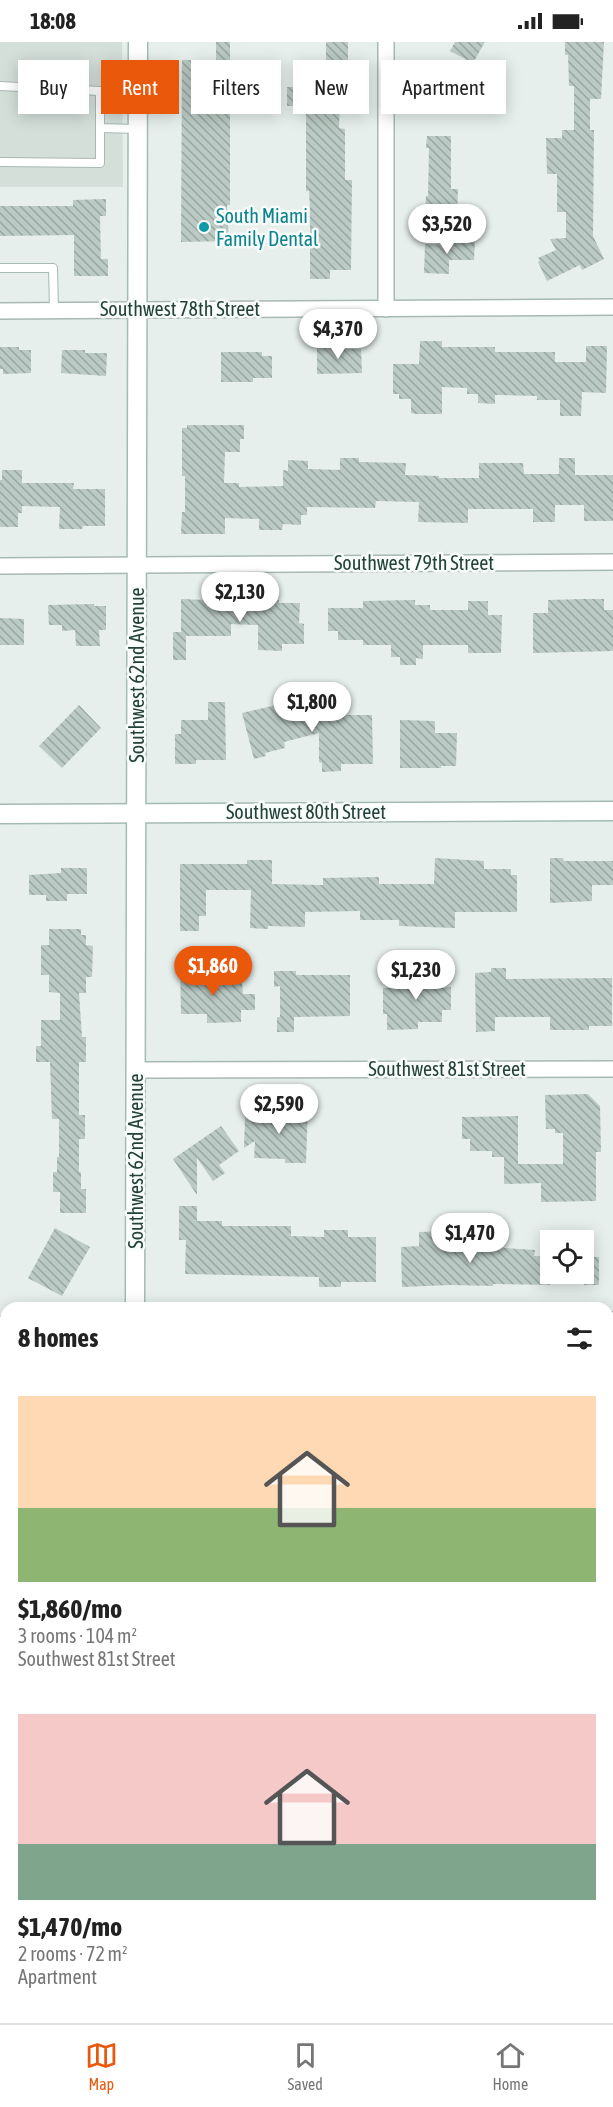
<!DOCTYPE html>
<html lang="en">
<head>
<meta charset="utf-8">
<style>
  body { margin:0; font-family:"Asap Condensed",sans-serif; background:#f6f6f6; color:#222; height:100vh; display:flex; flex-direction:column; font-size:22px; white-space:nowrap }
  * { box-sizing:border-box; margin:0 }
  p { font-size:20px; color:#767676 }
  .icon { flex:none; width:33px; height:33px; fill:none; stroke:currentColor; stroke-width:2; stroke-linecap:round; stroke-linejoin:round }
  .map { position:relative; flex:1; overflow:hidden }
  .panel { position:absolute; left:0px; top:1260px; width:614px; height:722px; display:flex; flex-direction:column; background:#fff; border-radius:18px 18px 0 0; box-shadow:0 3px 15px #0003 }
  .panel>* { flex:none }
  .hud { position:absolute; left:18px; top:18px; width:578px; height:54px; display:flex; gap:12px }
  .fabs { position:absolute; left:540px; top:1188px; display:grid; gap:12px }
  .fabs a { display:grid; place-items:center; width:54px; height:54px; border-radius:0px; background:#fff; box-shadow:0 3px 15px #0003; font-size:30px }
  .price { position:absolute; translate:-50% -51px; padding:0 14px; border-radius:21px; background:#fff; color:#222; font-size:20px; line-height:39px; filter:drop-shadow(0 2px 3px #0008) }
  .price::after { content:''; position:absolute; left:50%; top:36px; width:18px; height:14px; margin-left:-9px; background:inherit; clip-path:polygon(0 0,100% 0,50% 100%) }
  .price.selected { background:#ea580c; color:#fff }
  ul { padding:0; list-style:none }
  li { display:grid; align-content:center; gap:12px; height:318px; padding:0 18px }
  li span { display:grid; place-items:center; height:186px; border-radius:0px; color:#555 }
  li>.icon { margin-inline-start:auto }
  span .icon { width:108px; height:108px; fill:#fffc; stroke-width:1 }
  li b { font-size:26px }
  h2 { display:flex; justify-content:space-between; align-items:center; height:72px; padding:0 18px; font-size:26px }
  .chip { padding:0 21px; border-radius:0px; background:#fff; box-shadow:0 3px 15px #0003; font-size:21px; line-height:54px }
  .chip.selected { background:#ea580c; color:#fff }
  .status { display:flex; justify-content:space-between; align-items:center; height:42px; padding:0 30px; background:#fff; direction:ltr }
  .status svg { height:16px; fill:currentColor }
  .dock { display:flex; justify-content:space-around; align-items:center; height:84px; border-top:2px solid #e0e0e0; background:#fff; font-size:16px; color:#767676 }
  .dock a { display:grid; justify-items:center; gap:3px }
  .dock .selected { color:#ea580c }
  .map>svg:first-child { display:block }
  .built { fill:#d4dfda }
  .building { fill:url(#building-back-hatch) }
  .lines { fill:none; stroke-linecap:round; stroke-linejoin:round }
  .lane-casing { stroke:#a8b8b2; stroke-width:10 }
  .street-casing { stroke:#a8b8b2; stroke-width:18 }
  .secondary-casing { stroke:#a4bbb3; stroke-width:21 }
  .lane { stroke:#fff; stroke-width:8 }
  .street { stroke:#fff; stroke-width:15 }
  .secondary { stroke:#fff; stroke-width:18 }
  .culture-dot { fill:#0f9aa8; stroke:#f7fbf9; stroke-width:2 }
  .labels { text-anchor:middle; stroke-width:5; stroke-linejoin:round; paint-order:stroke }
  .culture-label { font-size:20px; fill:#0d838f; stroke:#f7fbf9; text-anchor:start }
  .street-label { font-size:20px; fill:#24423a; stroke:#f7fbf9 }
</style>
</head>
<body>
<div class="status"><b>18:08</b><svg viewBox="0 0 49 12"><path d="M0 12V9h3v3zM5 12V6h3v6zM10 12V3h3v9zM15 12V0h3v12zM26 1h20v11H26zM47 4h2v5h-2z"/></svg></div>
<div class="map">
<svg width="613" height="1981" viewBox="0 0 613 1981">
  <defs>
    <pattern id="building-back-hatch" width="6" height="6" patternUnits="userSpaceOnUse" patternTransform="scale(1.5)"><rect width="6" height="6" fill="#bbcac4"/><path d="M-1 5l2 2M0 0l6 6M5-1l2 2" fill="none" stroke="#98a6a0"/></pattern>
  </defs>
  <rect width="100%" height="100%" fill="#e6efeb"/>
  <path class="built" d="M0,0H122L123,145H0Z"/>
  <g class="building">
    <path d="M216,0H230V163H227L229,199L181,200L182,18H216Z"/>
    <path d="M326,0H348V24H353L354,49H348V58H340L339,86L345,87V138H352L351,228H330V237H310V167L309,149H306V64H287V45H297V23H326Z"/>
    <path d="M455,0H485L473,21L450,9Z"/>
    <path d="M565,0H604L601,57H590V88H594L593,194L604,217L582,228L580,223L547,239L538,220L540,219L538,216L556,208L550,197L566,196V170H557V132H547L546,96H562V88H574V44H569L568,13H565Z"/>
    <path d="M427,94H451V147H458L457,173L452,172V178L425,177L426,154H428L429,106H426Z"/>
    <path d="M106,157V174H100L101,217H108V234H74V193L0,194V164H73V158Z"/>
    <path d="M451,198H475L474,218H449V232L424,231L425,202L451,203Z"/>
    <path d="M420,299H442V305H495V310H555V320H586V304H607L606,351L582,350L581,374H560V358H537V354L495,353V362L478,361V352H467V346L442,345V372H415L411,371V357H399V352H393V322H419Z"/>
    <path d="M317,302H338V307H361L362,331L317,332Z"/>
    <path d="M0,305H19V308H31V331L3,332V327H0Z"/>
    <path d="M62,308H85V311H107L106,334L61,331Z"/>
    <path d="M221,310H262V314H272V336H253V340H221Z"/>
    <path d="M187,383H244V397H240V410H225L224,441H239V445L283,444V428L288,429V418L308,419V427L340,428V416H359V420L406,421L405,433L439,434V436H479V421H523L524,432H559V416H575V433H613V479H584V463H555V480H533V467H468V481L418,480L419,460L376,459L375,466L307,465V473H301V483L283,482L282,488H259V477L225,476V492H181L182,470H185V434H182V386H187Z"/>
    <path d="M2,428H22V441H74L73,447H105V484H83L82,487H59L60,465L22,464V471H18V485H0V438H2Z"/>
    <path d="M181,557L207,558V561L241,562V557L279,558V561H300L299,581L304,582V602H282V609L258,608V583L231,582V594H186V618H173V590H181Z"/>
    <path d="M583,557H604V568H613V609L533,611V571H548V558Z"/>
    <path d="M415,558V563H430V568H468V559H488V573H502L501,611H468V603H423V617L416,616V623H400V615H391V603H363V598H338V589H328V566H363V559Z"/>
    <path d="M94,562V564H106V588H99L100,604H76L75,588L62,589V583H49L48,563Z"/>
    <path d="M0,576L24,577V603H0Z"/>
    <path d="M301,659L303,665L338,664L339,673H372L373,722H341V729L322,730V721L319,720V691L284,700L285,706L265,711L266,714L254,717L242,671L289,660V662Z"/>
    <path d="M208,660H225L226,718H196V722H175V692H181V678H208Z"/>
    <path d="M79,663L101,686L62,726L39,704Z"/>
    <path d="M400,678L435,679V691H457L456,724H441V726H400Z"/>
    <path d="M435,816L484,819V827H511V833H517V870H455V886L399,884V878H360V869L305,870V885L268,884V887L250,886L251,848H206V874H199V889H180V822H247V818H272V842L323,843V836L379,835V842H434Z"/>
    <path d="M550,816H563L564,819H613V843H592V859L550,861Z"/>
    <path d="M61,826H87V852H67V859H46V853H29V833L61,831Z"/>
    <path d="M49,887H81V893H86V903L93,904L92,935H86V951H79L82,995H86V1020H79V1073H85V1097H79V1130H81V1147H86V1171H60V1150H53V1130H57V1115H59V1077H52L50,1020H36V1004H41V978H60V951L49,950V933H41V903H49Z"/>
    <path d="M209,924V940H242L243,952H255V968H241V980L207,981V972H181L180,925Z"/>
    <path d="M491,926H506V937L612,936V984H589V988H550V975H495V989L476,990L475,931L491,930Z"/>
    <path d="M274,929H296V933H350V974L294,975V990H277V975H280V944L274,945Z"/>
    <path d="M402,931H443V946L451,945V968H442V980H418V987L387,988V972H383V946H402Z"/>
    <path d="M588,1052L600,1064L601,1110H596V1159L541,1160V1141L504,1142V1115H492V1109H470V1097H462V1075L518,1074V1122H563V1091H555V1087H546L545,1053Z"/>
    <path d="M285,1063L308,1064L306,1121H285V1117L254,1116L255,1099L244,1106L245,1074L285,1075Z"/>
    <path d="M221,1084L239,1109L219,1123L225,1131L213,1139L197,1116V1153L173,1117Z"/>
    <path d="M179,1164H197V1179H222V1184H291V1194L324,1195V1188H348V1195H376V1240H341V1245H319V1235L185,1232L186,1198H179Z"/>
    <path d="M55,1186L90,1205L62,1254L28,1236Z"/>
    <path d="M450,1189V1200L491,1201V1205L535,1208L534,1214L550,1215V1243L493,1242V1244L451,1243L402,1245L401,1205L419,1204V1190Z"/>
    <path d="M584,1214L599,1215V1243H584Z"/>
  </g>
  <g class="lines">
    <defs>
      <g id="lane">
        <path d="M0,44L100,49V86L138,87"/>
        <path d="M0,120L100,121V86"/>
        <path d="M0,226H53L54,268"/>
      </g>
      <g id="street">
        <path d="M386,267V0"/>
        <path d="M0,269L613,265"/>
        <path d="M0,524L613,520"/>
        <path d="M136,1028L613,1027"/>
        <path d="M608,1278H613"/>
        <path d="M0,1282H6"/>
        <path d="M608,1782L613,1780"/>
        <path d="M0,1784H6"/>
      </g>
      <g id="secondary">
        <path d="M0,772L613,769"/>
        <path d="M135,1266L138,0"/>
        <path d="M135,1981V1976"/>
      </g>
    </defs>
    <use href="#lane" class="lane-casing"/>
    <use href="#street" class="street-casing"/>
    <use href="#secondary" class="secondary-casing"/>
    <use href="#lane" class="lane"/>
    <use href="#street" class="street"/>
    <use href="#secondary" class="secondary"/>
  </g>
  <circle class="culture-dot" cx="204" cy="185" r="6"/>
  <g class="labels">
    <g class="culture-label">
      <text x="216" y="181">South Miami<tspan x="216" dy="23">Family Dental</tspan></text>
    </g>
    <g class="street-label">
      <text x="180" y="274">Southwest 78th Street</text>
      <text x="414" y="528">Southwest 79th Street</text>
      <text transform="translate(137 633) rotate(-90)" y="7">Southwest 62nd Avenue</text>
      <text x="306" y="777">Southwest 80th Street</text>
      <text x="447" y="1034">Southwest 81st Street</text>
      <text transform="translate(136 1119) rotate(-90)" y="7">Southwest 62nd Avenue</text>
    </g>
  </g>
</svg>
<div class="fabs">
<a><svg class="icon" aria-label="locate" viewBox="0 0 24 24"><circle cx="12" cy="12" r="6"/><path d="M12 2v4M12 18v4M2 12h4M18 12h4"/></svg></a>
</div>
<b class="price" style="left:447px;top:213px">$3,520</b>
<b class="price" style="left:338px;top:318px">$4,370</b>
<b class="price" style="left:240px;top:581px">$2,130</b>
<b class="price" style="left:312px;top:691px">$1,800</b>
<b class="price selected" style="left:213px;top:955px">$1,860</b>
<b class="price" style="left:416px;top:959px">$1,230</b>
<b class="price" style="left:279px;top:1093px">$2,590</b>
<b class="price" style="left:470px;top:1222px">$1,470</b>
<div class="hud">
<a class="chip">Buy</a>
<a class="chip selected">Rent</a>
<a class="chip">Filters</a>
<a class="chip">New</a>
<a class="chip">Apartment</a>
</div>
<section class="panel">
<h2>8 homes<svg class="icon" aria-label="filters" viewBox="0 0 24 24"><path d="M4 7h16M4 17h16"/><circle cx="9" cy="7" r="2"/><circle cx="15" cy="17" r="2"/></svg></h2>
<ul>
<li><span style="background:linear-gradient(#ffd9b3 60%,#8fb573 0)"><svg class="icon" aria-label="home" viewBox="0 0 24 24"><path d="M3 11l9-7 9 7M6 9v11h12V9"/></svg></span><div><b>$1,860/mo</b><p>3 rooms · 104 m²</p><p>Southwest 81st Street</p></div></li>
<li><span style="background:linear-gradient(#f6c9c9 70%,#7fa58c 0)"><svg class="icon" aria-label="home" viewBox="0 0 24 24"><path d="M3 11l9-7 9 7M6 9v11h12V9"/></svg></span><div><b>$1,470/mo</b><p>2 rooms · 72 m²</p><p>Apartment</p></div></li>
</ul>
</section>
</div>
<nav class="dock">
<a class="selected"><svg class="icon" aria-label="map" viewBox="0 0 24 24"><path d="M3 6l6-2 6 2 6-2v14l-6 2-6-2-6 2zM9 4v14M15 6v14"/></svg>Map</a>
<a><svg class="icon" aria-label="saved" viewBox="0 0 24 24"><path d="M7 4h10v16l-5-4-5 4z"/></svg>Saved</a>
<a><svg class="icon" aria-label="home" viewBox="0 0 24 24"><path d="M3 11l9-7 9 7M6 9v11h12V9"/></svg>Home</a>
</nav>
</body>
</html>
